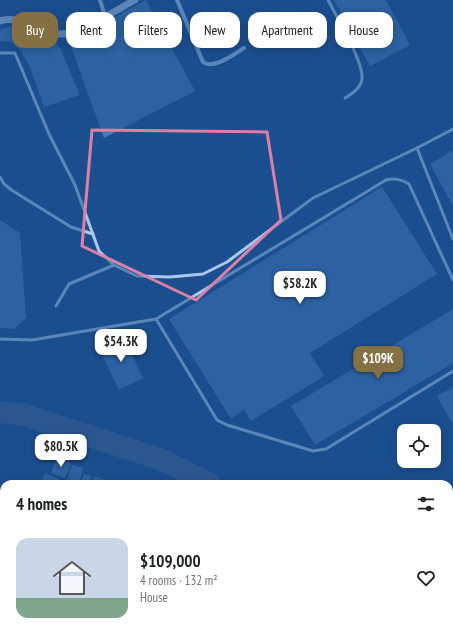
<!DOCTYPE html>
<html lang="en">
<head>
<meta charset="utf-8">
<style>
  body { margin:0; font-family:"PT Sans Narrow",sans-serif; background:#f2f2f2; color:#202124; height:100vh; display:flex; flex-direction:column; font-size:15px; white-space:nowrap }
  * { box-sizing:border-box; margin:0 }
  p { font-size:13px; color:#757577 }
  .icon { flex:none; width:22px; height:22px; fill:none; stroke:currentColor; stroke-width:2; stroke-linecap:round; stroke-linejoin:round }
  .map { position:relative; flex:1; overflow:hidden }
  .drawer { position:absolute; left:0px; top:480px; width:453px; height:156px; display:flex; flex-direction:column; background:#fff; border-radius:12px 12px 0 0; box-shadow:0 2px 10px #0003 }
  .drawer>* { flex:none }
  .top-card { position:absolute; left:12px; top:12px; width:429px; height:36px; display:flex; gap:8px }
  .fabs { position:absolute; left:397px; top:424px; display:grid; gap:8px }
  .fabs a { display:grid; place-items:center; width:44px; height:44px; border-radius:8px; background:#fff; box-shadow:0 2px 10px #0003; font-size:20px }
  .price { position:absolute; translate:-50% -34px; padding:0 9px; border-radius:8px; background:#fff; color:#222; font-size:13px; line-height:26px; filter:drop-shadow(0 1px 2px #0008) }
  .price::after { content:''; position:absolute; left:50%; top:24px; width:12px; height:9px; margin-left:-6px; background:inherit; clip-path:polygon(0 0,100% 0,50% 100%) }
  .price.selected { background:#847042; color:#fff }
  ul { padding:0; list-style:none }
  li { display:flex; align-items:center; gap:12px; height:100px; padding:0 16px }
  li span { display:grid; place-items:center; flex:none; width:112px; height:80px; border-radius:12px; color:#555 }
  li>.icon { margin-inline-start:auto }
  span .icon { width:48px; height:48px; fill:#fffc; stroke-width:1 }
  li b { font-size:17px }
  h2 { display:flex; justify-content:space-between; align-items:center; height:48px; padding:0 16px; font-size:17px }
  .tag { padding:0 14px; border-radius:12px; background:#fff; box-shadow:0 2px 10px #0003; font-size:14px; line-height:36px }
  .tag.selected { background:#847042; color:#fff }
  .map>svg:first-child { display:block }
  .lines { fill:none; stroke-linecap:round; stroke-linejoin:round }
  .river { stroke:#3c6290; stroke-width:22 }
  .building { fill:#4478b7 }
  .service { stroke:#a9c9ee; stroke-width:3 }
  .minor { stroke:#a9c9ee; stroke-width:4 }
  .tertiary { stroke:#a9c9ee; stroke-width:7 }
  .primary { stroke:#f0f6ff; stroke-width:10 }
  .marked { fill:none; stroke:#dd80a5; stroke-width:3; stroke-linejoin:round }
</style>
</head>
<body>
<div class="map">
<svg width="453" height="636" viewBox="0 0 453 636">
  <rect width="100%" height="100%" fill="#1b4f8f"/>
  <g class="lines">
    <g class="river">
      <path d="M0,412L25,415L160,459L210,484"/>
      <path d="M449,509L453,508"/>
    </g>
  </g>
  <g class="building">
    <path d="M146,0L195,91L104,138L70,44L109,20Z"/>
    <path d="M334,0H386L410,45L370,66Z"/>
    <path d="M10,27L32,28L53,41L60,48L80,95L44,107L29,65L20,50L12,42L0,41V29Z"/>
    <path d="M453,150V206L430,164Z"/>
    <path d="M382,187L437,274L310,353L324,376L251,421L244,410L231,419L169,319Z"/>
    <path d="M0,220L20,233L26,318L14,329L0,328Z"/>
    <path d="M453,309V363L315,445L291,406Z"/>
    <path d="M123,336L143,378L119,390L99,348Z"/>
    <path d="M453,387V425L437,396Z"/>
    <path d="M57,457L71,463L65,478L51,473Z"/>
    <path d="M72,465L83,468L79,484L67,480Z"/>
    <path d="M45,473L62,481L61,484H40Z"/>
    <path d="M84,474L91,476L89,484H80Z"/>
    <path d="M94,476L105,480L103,484H92Z"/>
    <path d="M0,542L4,543V553L0,564Z"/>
    <path d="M0,624L4,626V632H16L15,636H0Z"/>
    <path d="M155,632H183L182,636H168Z"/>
    <path d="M188,632H237L248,636H187Z"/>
  </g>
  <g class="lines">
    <g class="service">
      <path d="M328,0C337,17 363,61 362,78C362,87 352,94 345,98"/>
      <path d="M0,53H15L17,58L49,134L75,185L99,251L114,265L137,276L170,277L203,274L227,262L313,198L417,148L453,239"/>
      <path d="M417,148L453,129"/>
      <path d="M0,177L4,184L13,191L71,227L93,234"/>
      <path d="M56,306L69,284L114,265"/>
      <path d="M156,319L217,420L227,425L313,451L326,449L453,371"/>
      <path d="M0,339L32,340L156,319L386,180C395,178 401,179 409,184L453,280"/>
      <path d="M39,632L45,636"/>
      <path d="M368,636L370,632"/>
    </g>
    <g class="minor">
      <path d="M100,0L105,16"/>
      <path d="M177,0L203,62C214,70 234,54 244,48"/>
    </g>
    <g class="tertiary">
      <path d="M0,21C22,14 38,33 59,34C76,36 118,9 135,0"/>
      <path d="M33,636L35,632"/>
    </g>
    <g class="primary">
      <path d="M0,511L4,513"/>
      <path d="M0,533L4,534"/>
      <path d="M274,632L285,636"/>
      <path d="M332,632L343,636"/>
    </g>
  </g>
  <path d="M0 0H453V636H0ZM92,130L267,132L281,220L196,300L82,246Z" fill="#1b4f8f" fill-opacity=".55" fill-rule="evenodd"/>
  <path class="marked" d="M92,130L267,132L281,220L196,300L82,246Z"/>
</svg>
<div class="fabs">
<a><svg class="icon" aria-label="locate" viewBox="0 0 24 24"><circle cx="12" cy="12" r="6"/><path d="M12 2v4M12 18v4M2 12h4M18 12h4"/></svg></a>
</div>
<b class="price" style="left:300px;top:305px">$58.2K</b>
<b class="price" style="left:121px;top:363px">$54.3K</b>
<b class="price selected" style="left:378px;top:380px">$109K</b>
<b class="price" style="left:61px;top:468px">$80.5K</b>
<div class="top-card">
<a class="tag selected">Buy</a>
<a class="tag">Rent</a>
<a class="tag">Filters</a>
<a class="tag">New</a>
<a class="tag">Apartment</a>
<a class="tag">House</a>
</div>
<section class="drawer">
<h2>4 homes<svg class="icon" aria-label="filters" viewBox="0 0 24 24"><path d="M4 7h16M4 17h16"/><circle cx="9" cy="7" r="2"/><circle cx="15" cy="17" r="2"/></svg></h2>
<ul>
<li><span style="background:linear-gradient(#c9d6e8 75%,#7fa58c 0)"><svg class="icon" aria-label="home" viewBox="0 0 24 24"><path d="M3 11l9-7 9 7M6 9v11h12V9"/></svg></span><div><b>$109,000</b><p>4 rooms · 132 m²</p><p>House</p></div><svg class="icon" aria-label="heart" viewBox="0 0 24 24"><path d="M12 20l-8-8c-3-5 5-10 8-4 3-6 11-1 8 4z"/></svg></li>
</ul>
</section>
</div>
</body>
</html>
